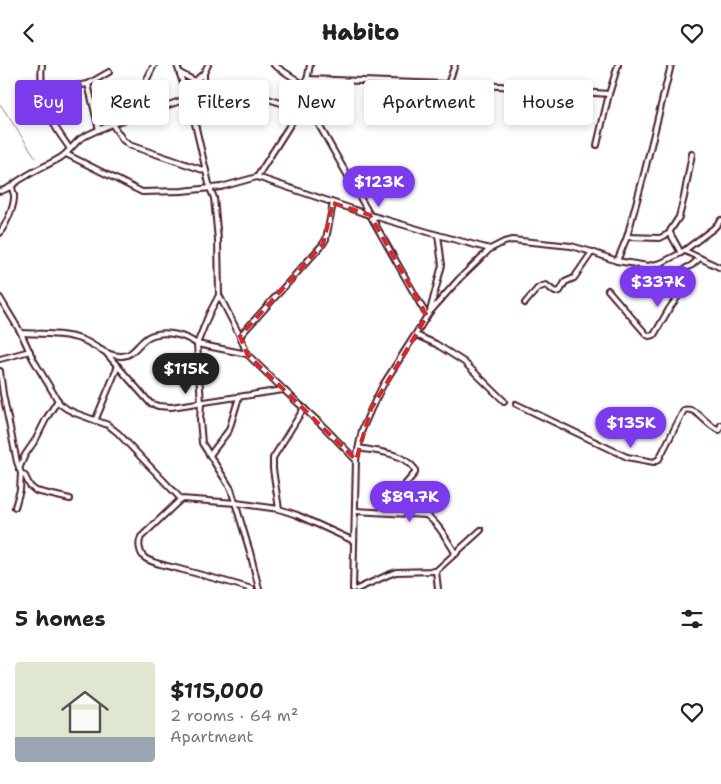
<!DOCTYPE html>
<html lang="en">
<head>
<meta charset="utf-8">
<style>
  body { margin:0; font-family:"Shantell Sans",sans-serif; background:#f2f2f2; color:#222; height:100vh; display:flex; flex-direction:column; font-size:19px; white-space:nowrap }
  * { box-sizing:border-box; margin:0 }
  p { font-size:16px; color:#767676 }
  .icon { flex:none; width:28px; height:28px; fill:none; stroke:currentColor; stroke-width:2; stroke-linecap:round; stroke-linejoin:round }
  .map { position:relative; height:524px; overflow:hidden }
  .side { display:flex; flex-direction:column; background:#fff; flex:1 }
  .side>* { flex:none }
  .guide { position:absolute; left:15px; top:15px; width:691px; height:45px; display:flex; gap:10px }
  .price { position:absolute; translate:-50% -42px; padding:0 11px; border-radius:18px; background:#7c3aed; color:#fff; font-size:16px; line-height:32px; filter:drop-shadow(0 1px 2px #0008) }
  .price::after { content:''; position:absolute; left:50%; top:30px; width:15px; height:11px; margin-left:-8px; background:inherit; clip-path:polygon(0 0,100% 0,50% 100%) }
  .price.selected { background:#222; color:#fff }
  ul { padding:0; list-style:none }
  li { display:flex; align-items:center; gap:15px; height:125px; padding:0 15px }
  li+li { border-top:1px solid #e0e0e0 }
  li span { display:grid; place-items:center; flex:none; width:140px; height:100px; border-radius:5px; color:#555 }
  li>.icon { margin-inline-start:auto }
  span .icon { width:60px; height:60px; fill:#fffc; stroke-width:1 }
  li b { font-size:21px }
  h2 { display:flex; justify-content:space-between; align-items:center; height:60px; padding:0 15px; font-size:21px }
  .tag { padding:0 18px; border-radius:5px; background:#fff; box-shadow:0 2px 8px #0003; font-size:18px; line-height:45px }
  .tag.selected { background:#7c3aed; color:#fff }
  header { display:flex; justify-content:space-between; align-items:center; height:65px; padding:0 15px; background:#fff; font-size:22px; font-weight:800 }
  .map>svg:first-child { display:block }
  .lines { fill:none; stroke-linecap:round; stroke-linejoin:round }
  .stream { stroke:#91787e; stroke-width:1 }
  .street-casing { stroke:#4a1f2b; stroke-width:8 }
  .street { stroke:#fff; stroke-width:4 }
  .marked { fill:none; stroke:#d62828; stroke-width:4; stroke-dasharray:10 6; stroke-linejoin:round }
</style>
</head>
<body>
<header><svg class="icon" aria-label="back" viewBox="0 0 24 24"><path d="M15 5l-7 7 7 7"/></svg>Habito<svg class="icon" aria-label="heart" viewBox="0 0 24 24"><path d="M12 20l-8-8c-3-5 5-10 8-4 3-6 11-1 8 4z"/></svg></header>
<div class="map">
<svg width="721" height="524" viewBox="0 0 721 524">
  <rect width="100%" height="100%" fill="#fff"/>
  <filter id="ink" filterUnits="userSpaceOnUse"><feTurbulence type="fractalNoise" baseFrequency=".02" numOctaves="2"/><feDisplacementMap in="SourceGraphic" scale="10" xChannelSelector="R" yChannelSelector="G"/><feConvolveMatrix kernelMatrix="1 2 1 2 8 2 1 2 1" color-interpolation-filters="sRGB"/></filter>
  <g filter="url(#ink)">
    <g class="lines">
      <path class="stream" d="M0,39L36,93"/>
      <defs>
        <g id="street">
          <path d="M42,0C39,19 46,44 55,61C59,69 65,76 70,84"/>
          <path d="M177,0L185,25L189,33L210,123L214,133L218,175L219,230L240,271L247,289L284,325L324,362L356,395"/>
          <path d="M274,0L306,21"/>
          <path d="M310,0L306,21L307,39L370,150L438,170L442,200L430,246"/>
          <path d="M180,8L195,16L204,18"/>
          <path d="M204,8V18L207,27"/>
          <path d="M307,14L499,21L609,29L618,0"/>
          <path d="M88,19L99,65"/>
          <path d="M448,19L455,0"/>
          <path d="M185,25L204,8L208,0"/>
          <path d="M43,26L88,19L109,7"/>
          <path d="M133,52L143,32L147,14L154,0"/>
          <path d="M112,59L123,75L129,80L206,106"/>
          <path d="M597,80L609,29"/>
          <path d="M66,89L142,127L182,126L221,122L257,112L300,44"/>
          <path d="M257,112L370,150L427,251"/>
          <path d="M0,126C12,124 13,118 23,113C35,105 48,100 60,93C68,88 73,80 80,74C90,68 101,64 112,59L207,27L221,25L232,24L243,26L300,44L307,39"/>
          <path d="M0,168C6,159 15,141 14,130C14,130 12,123 12,122"/>
          <path d="M438,170L490,184"/>
          <path d="M627,172L660,173L670,168"/>
          <path d="M685,186L721,203"/>
          <path d="M681,188L670,168V166L679,152L684,132L692,89"/>
          <path d="M617,196L627,172L643,113L671,0"/>
          <path d="M608,225L646,269L649,271L654,270L669,244L679,230L686,203L692,200L700,193"/>
          <path d="M219,230L209,249L197,279L201,338L200,355L202,378L231,424L250,487L259,524"/>
          <path d="M0,233L21,268C41,269 64,268 83,275C96,280 107,292 122,291C130,291 135,284 141,278C144,275 149,271 153,270C167,265 186,271 197,279L247,289"/>
          <path d="M525,238L537,224L540,222L546,220L555,227L560,226L565,217L574,213L592,187"/>
          <path d="M21,268L33,294L60,339L67,344L75,348L108,360L118,368L181,434L236,438L279,444L297,450L354,476"/>
          <path d="M416,270L436,279L464,297L504,336"/>
          <path d="M240,271L323,179L326,174L333,138"/>
          <path d="M107,289L150,338L158,341L171,342L283,325"/>
          <path d="M0,294L30,286"/>
          <path d="M0,306L3,329L17,397L21,408L25,411L30,421L36,426L70,434"/>
          <path d="M516,339L627,392L654,397L659,394L684,345C697,341 706,361 719,365L721,360"/>
          <path d="M95,356L118,301"/>
          <path d="M359,383C378,387 402,387 415,404V408L381,447"/>
          <path d="M210,390L229,365L239,332"/>
          <path d="M19,404L25,390L36,374L46,354L58,335"/>
          <path d="M181,434L141,472C138,478 139,488 145,493C153,499 174,502 183,505C206,511 229,517 252,524"/>
          <path d="M15,442L20,425L21,408"/>
          <path d="M279,444L273,404V393L304,343"/>
          <path d="M355,446L426,450C439,459 447,475 456,489"/>
          <path d="M353,524L356,395L362,365L371,344L383,320L429,248L459,214L490,184L504,177L512,175L571,181L592,187L617,196L648,201L661,198L681,188L714,163L721,155"/>
          <path d="M357,524L388,510L396,507L436,506"/>
          <path d="M438,524L436,506L481,465"/>
        </g>
      </defs>
      <use href="#street" class="street-casing"/>
      <use href="#street" class="street"/>
    </g>
  </g>
  <path class="marked" d="M333,138L370,150L427,251L371,344L356,395L247,289L240,271L323,179Z"/>
</svg>
<b class="price" style="left:379px;top:143px">$123K</b>
<b class="price" style="left:658px;top:243px">$337K</b>
<b class="price selected" style="left:186px;top:330px">$115K</b>
<b class="price" style="left:631px;top:384px">$135K</b>
<b class="price" style="left:410px;top:458px">$89.7K</b>
<div class="guide">
<a class="tag selected">Buy</a>
<a class="tag">Rent</a>
<a class="tag">Filters</a>
<a class="tag">New</a>
<a class="tag">Apartment</a>
<a class="tag">House</a>
</div>
</div>
<section class="side">
<h2>5 homes<svg class="icon" aria-label="filters" viewBox="0 0 24 24"><path d="M4 7h16M4 17h16"/><circle cx="9" cy="7" r="2"/><circle cx="15" cy="17" r="2"/></svg></h2>
<ul>
<li><span style="background:linear-gradient(#dfe7d0 75%,#9aa5b1 0)"><svg class="icon" aria-label="home" viewBox="0 0 24 24"><path d="M3 11l9-7 9 7M6 9v11h12V9"/></svg></span><div><b>$115,000</b><p>2 rooms · 64 m²</p><p>Apartment</p></div><svg class="icon" aria-label="heart" viewBox="0 0 24 24"><path d="M12 20l-8-8c-3-5 5-10 8-4 3-6 11-1 8 4z"/></svg></li>
</ul>
</section>
</body>
</html>
